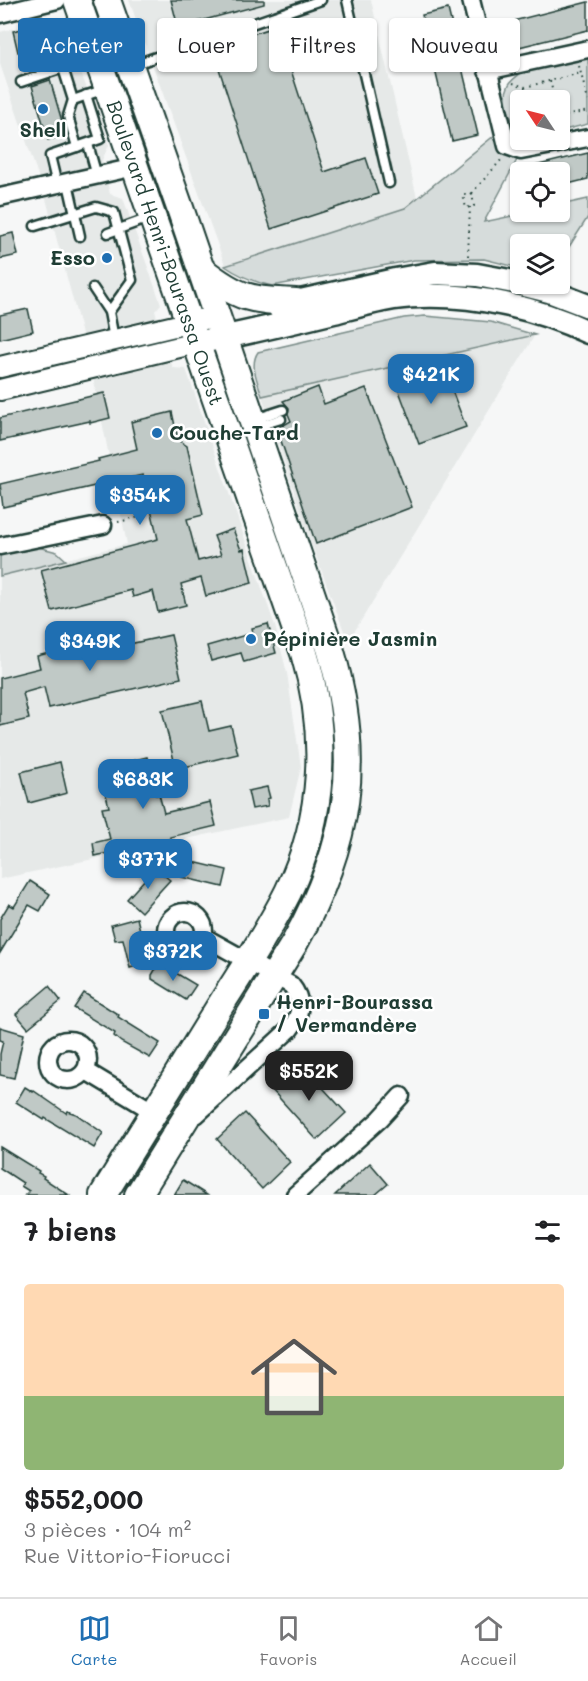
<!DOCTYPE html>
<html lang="fr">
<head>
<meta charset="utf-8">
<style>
  body { margin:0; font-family:Mali,sans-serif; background:#f6f6f6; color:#202124; height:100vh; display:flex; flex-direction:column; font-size:22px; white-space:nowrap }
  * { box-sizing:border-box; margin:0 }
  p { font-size:20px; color:#757577 }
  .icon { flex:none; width:33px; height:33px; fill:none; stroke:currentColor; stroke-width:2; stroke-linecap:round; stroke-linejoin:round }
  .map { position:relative; height:1195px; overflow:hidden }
  .panel { display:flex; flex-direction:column; background:#fff; flex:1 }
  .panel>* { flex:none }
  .top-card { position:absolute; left:18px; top:18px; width:552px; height:54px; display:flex; gap:12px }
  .needle { width:39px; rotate:305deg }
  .fabs { position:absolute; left:510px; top:90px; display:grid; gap:12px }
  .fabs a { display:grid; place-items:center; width:60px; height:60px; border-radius:6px; background:#fff; box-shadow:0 2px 4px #0004; font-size:30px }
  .price { position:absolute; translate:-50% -51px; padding:0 14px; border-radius:12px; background:#1f6fb2; color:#fff; font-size:20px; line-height:39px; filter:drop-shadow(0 2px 3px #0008) }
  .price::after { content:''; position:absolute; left:50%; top:36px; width:18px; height:14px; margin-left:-9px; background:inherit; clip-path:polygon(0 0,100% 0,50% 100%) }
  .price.active { background:#222; color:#fff }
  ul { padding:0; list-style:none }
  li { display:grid; align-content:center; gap:12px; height:318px; padding:0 24px }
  li span { display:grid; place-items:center; height:186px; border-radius:6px; color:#555 }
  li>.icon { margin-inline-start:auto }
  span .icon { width:108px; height:108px; fill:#fffc; stroke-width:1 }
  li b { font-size:26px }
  h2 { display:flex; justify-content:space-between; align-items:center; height:72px; padding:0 24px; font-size:26px }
  .pill { padding:0 21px; border-radius:6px; background:#fff; box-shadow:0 2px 4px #0004; font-size:21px; line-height:54px }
  .pill.active { background:#1f6fb2; color:#fff }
  .tab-bar { display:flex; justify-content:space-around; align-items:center; height:84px; border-top:2px solid #e0e0e0; background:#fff; font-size:16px; color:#757577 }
  .tab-bar a { display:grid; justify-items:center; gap:3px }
  .tab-bar .active { color:#1f6fb2 }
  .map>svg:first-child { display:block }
  .built { fill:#e6e9e8 }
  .green { fill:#d6dcdb; stroke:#7a8c88; stroke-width:1.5 }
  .building { fill:#c0c9c6; stroke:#1f3d34; stroke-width:1.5 }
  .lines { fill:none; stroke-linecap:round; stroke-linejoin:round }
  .service-casing { stroke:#1f3d34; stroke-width:13 }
  .minor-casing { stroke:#1f3d34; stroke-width:21 }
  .tertiary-casing { stroke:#1f3d34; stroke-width:24 }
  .secondary-casing { stroke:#1f3d34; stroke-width:27 }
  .primary-casing { stroke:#1f3d34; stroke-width:30 }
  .path { stroke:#1f3d34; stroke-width:2; stroke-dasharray:1.5 4.5; stroke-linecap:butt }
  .service { stroke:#fff; stroke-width:8 }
  .minor { stroke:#fff; stroke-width:16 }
  .tertiary { stroke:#fff; stroke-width:20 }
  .secondary { stroke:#fff; stroke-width:22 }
  .primary { stroke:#fff; stroke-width:26 }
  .poi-dot { fill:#1f6fb2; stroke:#fff; stroke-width:2 }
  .labels { text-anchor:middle; stroke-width:5; stroke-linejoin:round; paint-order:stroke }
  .poi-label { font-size:20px; font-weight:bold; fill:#1f3d34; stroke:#fff; text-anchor:start }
  .street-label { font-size:20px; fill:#1f3d34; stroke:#fff }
</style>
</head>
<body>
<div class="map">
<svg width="588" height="1195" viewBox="0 0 588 1195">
  <rect width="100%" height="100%" fill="#f6f7f7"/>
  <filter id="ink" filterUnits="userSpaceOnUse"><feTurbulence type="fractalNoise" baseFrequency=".0167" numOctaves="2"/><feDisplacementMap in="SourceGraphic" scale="12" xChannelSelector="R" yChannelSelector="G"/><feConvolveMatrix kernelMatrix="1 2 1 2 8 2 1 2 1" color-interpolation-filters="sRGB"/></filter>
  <g filter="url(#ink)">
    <g class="built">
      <path d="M129,0H371L417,198L405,208L225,265Z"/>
      <path d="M59,17L109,145L102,160L110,194L123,198L161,304L155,311L173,368L186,369L275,626L287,673L301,767L289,817L0,879V576L127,544L91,368L46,199L0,64V32Z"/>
      <path d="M535,335L348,642L313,548L262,396Z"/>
    </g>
    <g class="green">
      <path d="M588,56V124L560,131V100H520V131C511,123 502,99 508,87C510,80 516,78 522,72Z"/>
      <path d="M495,135L519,156L484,222L531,212H560V205L588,199V217L560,261V244H520V268L484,259L414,260L272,286C254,282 241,277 225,266L405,208Z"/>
      <path d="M425,316L491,322L535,335L262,396C258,382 249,365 258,352L404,318Z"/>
      <path d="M173,335L175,336L174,340L0,384V372Z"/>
      <path d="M34,546L57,552L66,560L0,576V554Z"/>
    </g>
    <g class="building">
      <path d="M171,0H264V4L178,27Z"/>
      <path d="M588,2V30L515,48L509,22Z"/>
      <path d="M448,9L478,135L452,141L422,15Z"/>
      <path d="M305,17L318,54L289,64L324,172L366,158L378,194L271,229L212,47Z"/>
      <path d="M52,22L57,43L18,52L13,31Z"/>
      <path d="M50,80L66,135L48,140L32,86Z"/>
      <path d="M588,153V179L560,186V172H526V168Z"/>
      <path d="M13,233L18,255L0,259V236Z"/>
      <path d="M28,309L33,331L0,339V315Z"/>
      <path d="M443,367L466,427L419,444L396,383Z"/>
      <path d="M318,387L324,404L366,388L412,507L316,544L277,429L291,421L288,414L289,408L283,401Z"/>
      <path d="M104,393L110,418L90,423V421L0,441V418Z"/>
      <path d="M172,412L178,440L187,446L203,515L187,519L198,561L221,555L214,536L233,529L241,550L244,549L252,583L206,596L201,578L181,584L186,605L158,612L153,591L133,597L131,590L52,611L41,570L158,539L143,475L3,507L0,484L99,461L98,459L137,449L131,422Z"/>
      <path d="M268,624L276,653L244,662L241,653L211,661L207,646L253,633L252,628Z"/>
      <path d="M116,631L120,646L171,635L181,678L49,708L44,687L23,693L29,719L0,726V678L40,668L37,656L61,650L60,643Z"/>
      <path d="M202,701L209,731L231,726L238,754L176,769L162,710Z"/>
      <path d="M147,757L156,795L159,794L164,813L210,802L216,826L170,837V839L95,856L93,843L110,839L102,808L109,807L100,769Z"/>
      <path d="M60,762L67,793L29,803L21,772Z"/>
      <path d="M267,787L270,798L267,799L268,806L252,809L248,791Z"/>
      <path d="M185,860L227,870L223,887L181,877Z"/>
      <path d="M155,868L170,880L141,912L127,899Z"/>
      <path d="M30,881L50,894L40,911L29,905L0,953V919L9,904L14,907Z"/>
      <path d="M137,918L148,963L130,968L123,939L115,940L111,925Z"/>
      <path d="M159,963L196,985L186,1000L152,979V975Z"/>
      <path d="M49,986L61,1001L28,1028L16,1014Z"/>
      <path d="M84,993L119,1015L118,1017L160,1043L150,1058L121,1042L114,1036L115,1033L74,1008Z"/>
      <path d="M0,1027L24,1034L14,1078L0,1075V1054L3,1041L0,1040Z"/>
      <path d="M301,1064L346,1113L317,1140L272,1090Z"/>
      <path d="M25,1087L33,1092L34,1091L66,1113L67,1111L76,1114L103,1133L94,1148L45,1118L44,1120L16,1102Z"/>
      <path d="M245,1113L290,1162L262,1189L217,1139Z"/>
      <path d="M0,1147L39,1171L38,1173L44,1176L43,1178L69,1195H25L29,1191L21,1186L23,1183L0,1168Z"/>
      <path d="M370,1163L388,1184L375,1195H335Z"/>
      <path d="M183,1180L207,1195H174Z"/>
    </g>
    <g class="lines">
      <defs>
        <g id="service">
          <path d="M347,0L389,183"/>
          <path d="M133,65L321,0"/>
          <path d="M21,82L63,68L73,100"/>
          <path d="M88,144L97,176"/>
          <path d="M77,147L68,116L73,100L105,89"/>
          <path d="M68,183L80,236"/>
          <path d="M57,185L50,156L100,139L86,95"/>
          <path d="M35,226L96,207L114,212L132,280L109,312L114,339"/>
          <path d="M108,233L149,218"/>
          <path d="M93,288L109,312"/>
          <path d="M255,419L283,410"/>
          <path d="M258,426L281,419"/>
        </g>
        <g id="minor">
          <path d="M471,0L507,146L521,151L588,138"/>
          <path d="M0,14L57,0"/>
          <path d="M487,71L588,49"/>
          <path d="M0,197L135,167"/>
          <path d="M0,546L103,525"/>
          <circle cx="185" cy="931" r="19"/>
          <circle cx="68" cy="1060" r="20"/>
          <path d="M86,1071L154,1112"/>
          <path d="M196,1115L290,1029C301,1015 304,1001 291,985L204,937"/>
          <path d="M295,1195L380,1119L401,1096"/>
        </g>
        <g id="tertiary">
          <path d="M0,367L217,316"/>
          <path d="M0,390L196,343"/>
        </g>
        <g id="secondary">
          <path d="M521,284L549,291L588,306"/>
          <path d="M280,309L296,302L395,280L435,273L477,275L520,283"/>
          <path d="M196,343C243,334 289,323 334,312C362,305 391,296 420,296C476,294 537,308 588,332"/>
        </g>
        <g id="primary">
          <path d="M77,0L304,653C328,733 325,816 288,892C268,932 242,971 218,1009C180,1071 141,1133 103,1195"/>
          <path d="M107,0L180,208L330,648C363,759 350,844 294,944L138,1195"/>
          <path d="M202,270C239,299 250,300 296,302"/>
        </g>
      </defs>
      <use href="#service" class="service-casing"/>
      <use href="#minor" class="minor-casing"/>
      <use href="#tertiary" class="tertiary-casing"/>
      <use href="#secondary" class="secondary-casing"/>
      <use href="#primary" class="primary-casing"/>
      <g class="path">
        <path d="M579,66L588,101"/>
        <path d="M550,81L555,100"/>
        <path d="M513,83L525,87L581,73"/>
        <path d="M525,87L528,100"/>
        <path d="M560,117L588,111"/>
        <path d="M472,193L502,159"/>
        <path d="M472,193L474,206L466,208L463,195Z"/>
        <path d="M468,256L470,207"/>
        <path d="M118,522L144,516"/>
      </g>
      <use href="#service" class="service"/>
      <use href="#minor" class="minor"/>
      <use href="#tertiary" class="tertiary"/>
      <use href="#secondary" class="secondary"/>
      <use href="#primary" class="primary"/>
    </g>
  </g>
  <g class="poi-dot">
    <circle cx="43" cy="109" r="6"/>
    <circle cx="107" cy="258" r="6"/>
    <circle cx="157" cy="433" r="6"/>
    <circle cx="251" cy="639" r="6"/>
    <rect x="258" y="1008" width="12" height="12" rx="3"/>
  </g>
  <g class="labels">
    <g class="poi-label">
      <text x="43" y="137" text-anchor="middle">Shell</text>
      <text x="95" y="265" text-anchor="end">Esso</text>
      <text x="169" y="440">Couche-Tard</text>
      <text x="263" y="646">Pépinière Jasmin</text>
      <text x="276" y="1009">Henri-Bourassa<tspan x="276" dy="23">/ Vermandère</tspan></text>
    </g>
    <g class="street-label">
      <text transform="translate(165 253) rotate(71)" y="7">Boulevard Henri-Bourassa Ouest</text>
    </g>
  </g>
</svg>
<div class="fabs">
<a><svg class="needle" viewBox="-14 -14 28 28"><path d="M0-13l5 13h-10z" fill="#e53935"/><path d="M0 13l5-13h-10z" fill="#757577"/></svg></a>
<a><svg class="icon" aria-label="locate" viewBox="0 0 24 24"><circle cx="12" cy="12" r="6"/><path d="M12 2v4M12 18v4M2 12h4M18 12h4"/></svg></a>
<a><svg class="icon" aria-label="layers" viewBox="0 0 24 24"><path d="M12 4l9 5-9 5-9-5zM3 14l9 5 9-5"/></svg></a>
</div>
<b class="price" style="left:431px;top:405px">$421K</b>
<b class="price" style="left:140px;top:526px">$354K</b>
<b class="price" style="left:90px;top:672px">$349K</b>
<b class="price" style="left:143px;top:810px">$683K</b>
<b class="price" style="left:148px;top:890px">$377K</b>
<b class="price" style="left:173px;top:982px">$372K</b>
<b class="price active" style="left:309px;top:1102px">$552K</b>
<div class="top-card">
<a class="pill active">Acheter</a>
<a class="pill">Louer</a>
<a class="pill">Filtres</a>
<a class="pill">Nouveau</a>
</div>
</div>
<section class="panel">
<h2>7 biens<svg class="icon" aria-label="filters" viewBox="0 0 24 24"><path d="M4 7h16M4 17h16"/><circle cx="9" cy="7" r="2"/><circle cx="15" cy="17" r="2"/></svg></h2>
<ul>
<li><span style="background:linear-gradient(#ffd9b3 60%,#8fb573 0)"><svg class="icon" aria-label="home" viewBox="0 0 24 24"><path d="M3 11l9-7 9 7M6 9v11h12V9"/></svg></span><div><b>$552,000</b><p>3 pièces · 104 m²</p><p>Rue Vittorio-Fiorucci</p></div></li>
</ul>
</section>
<nav class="tab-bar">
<a class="active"><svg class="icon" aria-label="map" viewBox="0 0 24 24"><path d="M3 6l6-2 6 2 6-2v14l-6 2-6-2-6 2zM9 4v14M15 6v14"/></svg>Carte</a>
<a><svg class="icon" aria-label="saved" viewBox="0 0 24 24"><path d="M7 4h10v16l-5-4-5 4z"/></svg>Favoris</a>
<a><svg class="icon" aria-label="home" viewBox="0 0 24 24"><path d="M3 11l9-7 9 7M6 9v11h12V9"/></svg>Accueil</a>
</nav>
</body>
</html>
